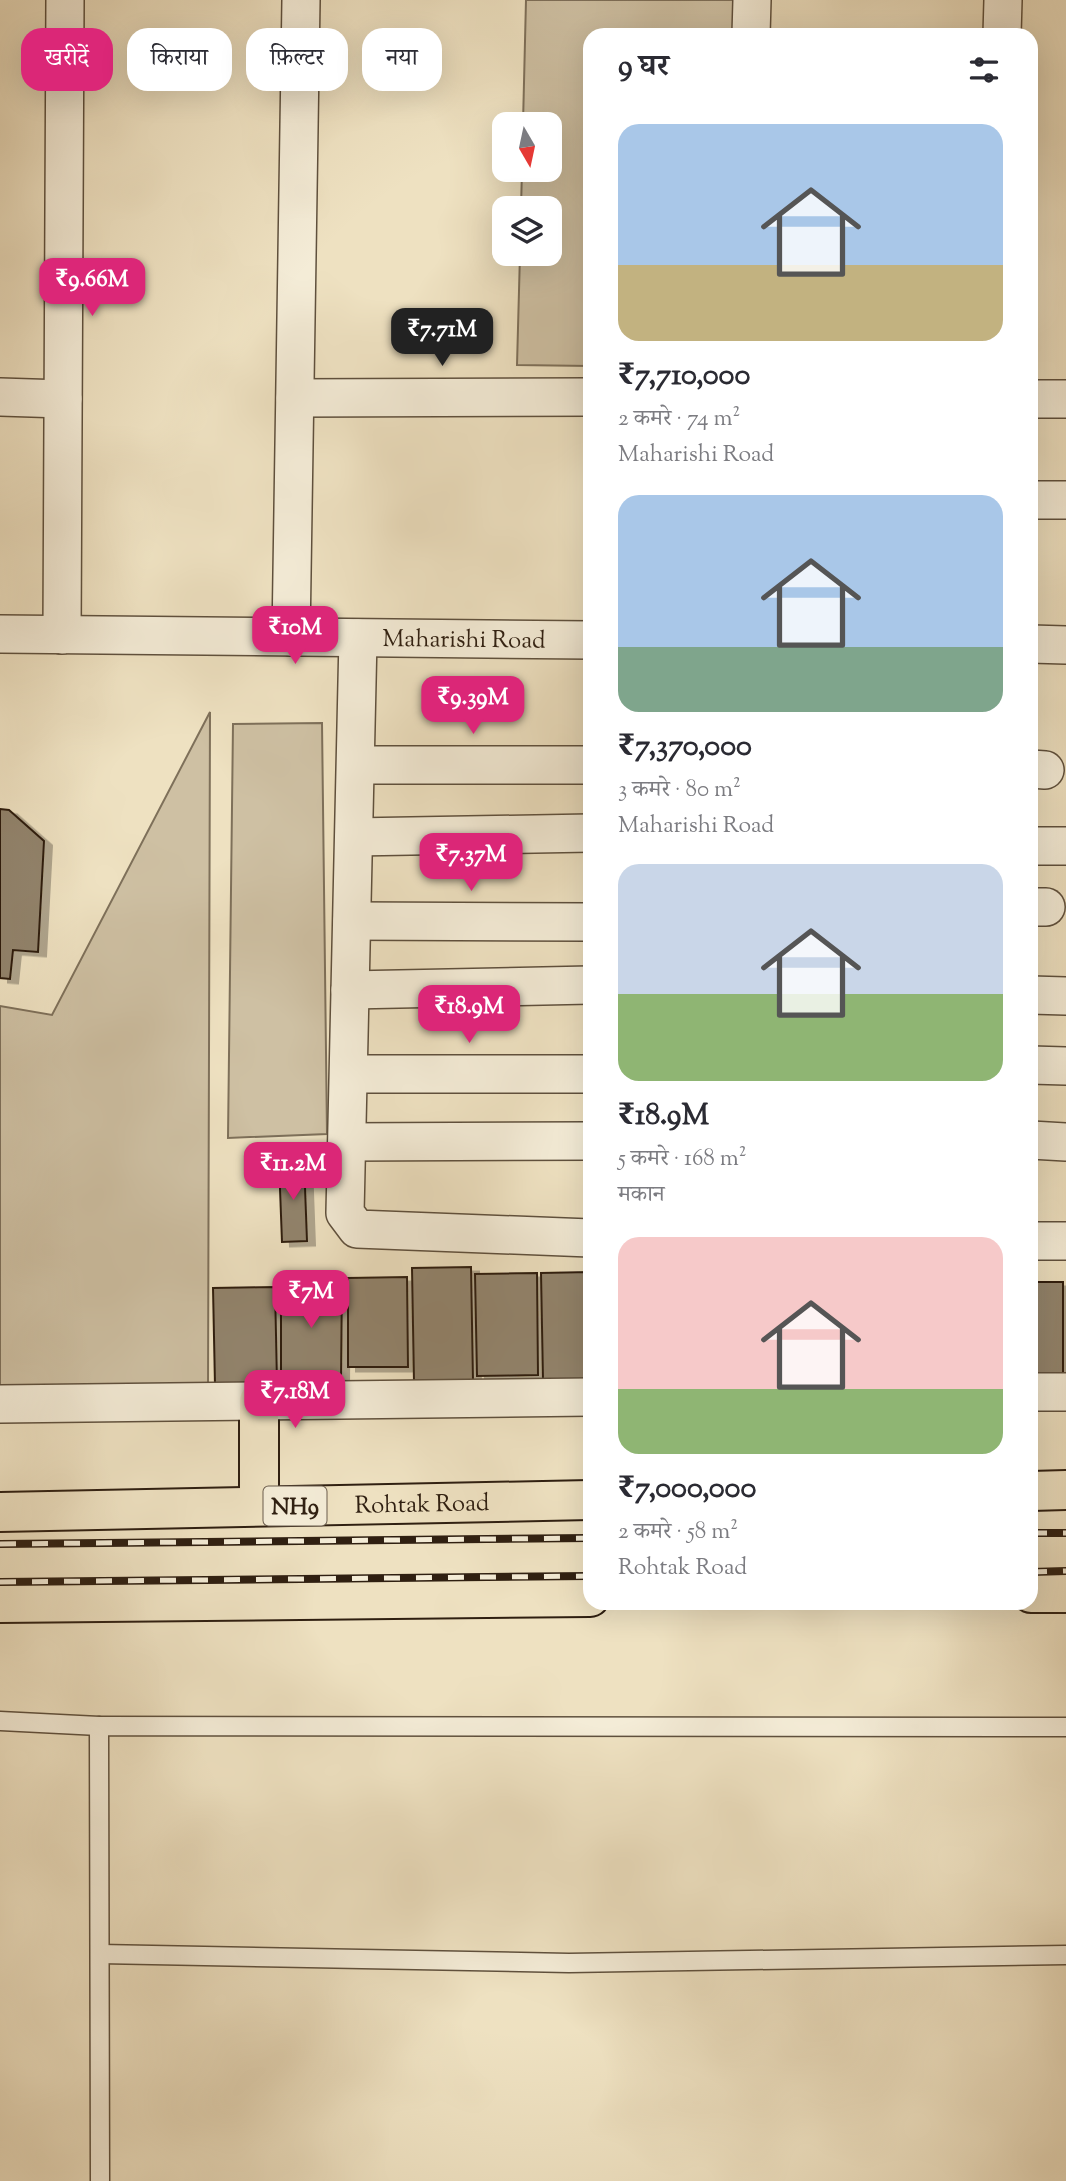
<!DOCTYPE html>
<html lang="hi">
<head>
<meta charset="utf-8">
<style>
  body { margin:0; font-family:"Sorts Mill Goudy","Noto Serif Devanagari",serif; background:#f7f7f7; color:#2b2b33; height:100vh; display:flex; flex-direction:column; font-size:26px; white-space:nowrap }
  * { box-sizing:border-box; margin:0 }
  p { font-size:23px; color:#7c7c81 }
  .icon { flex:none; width:38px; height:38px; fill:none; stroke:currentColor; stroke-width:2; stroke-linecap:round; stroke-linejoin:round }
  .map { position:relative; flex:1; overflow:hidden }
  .details { position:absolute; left:583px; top:28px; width:455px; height:1582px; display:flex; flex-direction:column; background:#fff; border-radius:21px; box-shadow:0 7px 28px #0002 }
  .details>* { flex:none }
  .banner { position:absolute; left:21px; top:28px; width:457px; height:63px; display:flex; gap:14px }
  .needle { width:46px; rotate:171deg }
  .tools { position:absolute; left:492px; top:112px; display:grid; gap:14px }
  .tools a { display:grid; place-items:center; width:70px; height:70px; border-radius:14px; background:#fff; box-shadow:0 7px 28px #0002; font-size:35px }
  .price { position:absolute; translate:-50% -60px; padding:0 16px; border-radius:14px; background:#db2777; color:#fff; font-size:23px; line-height:46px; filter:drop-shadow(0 2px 4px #0008) }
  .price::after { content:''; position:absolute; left:50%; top:42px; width:21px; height:16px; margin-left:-10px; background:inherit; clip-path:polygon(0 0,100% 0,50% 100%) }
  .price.current { background:#222; color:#fff }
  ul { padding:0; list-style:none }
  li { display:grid; align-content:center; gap:14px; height:371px; padding:0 35px }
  li span { display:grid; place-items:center; height:217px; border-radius:21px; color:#555 }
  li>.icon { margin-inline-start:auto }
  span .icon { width:126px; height:126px; fill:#fffc; stroke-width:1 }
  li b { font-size:30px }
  h2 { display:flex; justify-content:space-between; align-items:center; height:84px; padding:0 35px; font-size:30px }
  .chip { padding:0 24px; border-radius:21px; background:#fff; box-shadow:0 7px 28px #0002; font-size:24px; line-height:63px }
  .chip.current { background:#db2777; color:#fff }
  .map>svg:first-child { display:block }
  .green { fill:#cec0a3; stroke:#7e705a; stroke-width:2 }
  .building { fill:#92846d; stroke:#2f1f11; stroke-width:2; filter:url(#shadow) }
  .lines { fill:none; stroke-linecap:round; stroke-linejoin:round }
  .lane-casing { stroke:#5f503d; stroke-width:21 }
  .street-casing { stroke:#5f503d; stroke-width:40 }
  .primary-casing { stroke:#2f1f11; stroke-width:42 }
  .lane { stroke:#f4ecd7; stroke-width:18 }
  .street { stroke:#f4ecd7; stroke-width:37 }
  .primary { stroke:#eee1c1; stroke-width:38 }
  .rail-casing { stroke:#2f1f11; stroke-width:8 }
  .rail { stroke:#f4ecd7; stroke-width:5; stroke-dasharray:16; stroke-linecap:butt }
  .labels { text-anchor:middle; stroke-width:7; stroke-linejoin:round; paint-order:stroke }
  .shield { fill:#f4ecd7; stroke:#6a5c4c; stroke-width:2 }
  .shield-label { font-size:23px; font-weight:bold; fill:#2f1f11 }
  .street-label { font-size:24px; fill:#2f1f11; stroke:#f4ecd7 }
</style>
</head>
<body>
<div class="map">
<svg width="1066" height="2181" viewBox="0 0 1066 2181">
  <defs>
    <filter id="shadow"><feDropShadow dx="8" dy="4.5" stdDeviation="0" flood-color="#0004"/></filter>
  </defs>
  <rect width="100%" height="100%" fill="#eee1c1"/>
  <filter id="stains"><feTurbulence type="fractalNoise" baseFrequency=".00286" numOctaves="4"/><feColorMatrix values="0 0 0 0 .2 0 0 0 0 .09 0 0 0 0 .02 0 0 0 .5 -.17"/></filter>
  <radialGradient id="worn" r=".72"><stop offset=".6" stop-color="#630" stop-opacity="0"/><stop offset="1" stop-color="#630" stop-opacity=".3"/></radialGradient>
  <g class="green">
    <path d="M526,0H743L742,35H590V366L517,365L520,254H550V208H521L522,170H550V124H523Z"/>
    <path d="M210,712L208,1391L0,1390V1006L52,1015Z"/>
    <path d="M322,723L327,1134L228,1138L233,724Z"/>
  </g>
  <g class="building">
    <path d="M0,809L9,810L44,841L38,952L13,950L10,979L0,978Z"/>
    <path d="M304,1161L307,1241L282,1242L279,1162Z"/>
    <path d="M471,1267L473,1381L414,1382L412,1268Z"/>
    <path d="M590,1272V1379L543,1380L541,1273Z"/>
    <path d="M537,1273L538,1375L477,1376L475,1274Z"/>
    <path d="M407,1277L408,1367H348V1278Z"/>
    <path d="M281,1280H342L341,1380H281Z"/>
    <path d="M1031,1282H1063V1386L1031,1385Z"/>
    <path d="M275,1287L277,1383L215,1385L213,1288Z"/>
  </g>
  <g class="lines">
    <defs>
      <g id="lane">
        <path d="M0,1721L99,1726"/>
        <path d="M100,1954L569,1963L1066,1955"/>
        <path d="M100,2181L99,1726L1066,1727"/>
      </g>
      <g id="street">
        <path d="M751,35L752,0"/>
        <path d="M1002,35L1003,0"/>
        <path d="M0,397L63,399"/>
        <path d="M295,398L590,397"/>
        <path d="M1031,399H1066"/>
        <path d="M1031,500H1066"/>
        <path id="s1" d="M0,634L590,640"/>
        <path d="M62,635L65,0"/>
        <path d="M291,637L301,0"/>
        <path d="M358,638L345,1213L357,1229L590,1238"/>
        <path d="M1031,644L1066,645"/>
        <path d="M356,765H590"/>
        <path d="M1031,769L1045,770"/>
        <path d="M354,837L590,833"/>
        <path d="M1031,846H1066"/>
        <path d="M1031,907H1046"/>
        <path d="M352,921L590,922"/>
        <path d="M350,990L590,985"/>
        <path d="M1031,995L1066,996"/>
        <path d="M1031,1065L1066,1066"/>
        <path d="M349,1074H590"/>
        <path d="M1031,1140L1066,1142"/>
        <path d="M347,1142L590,1141"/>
        <path d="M1031,1241H1066"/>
        <path d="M1031,1392H1066"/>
        <path d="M0,1404L590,1397"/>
      </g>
      <g id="primary">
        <path d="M259,1401V1506"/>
        <path d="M1031,1491L1066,1490"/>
        <path id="s2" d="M0,1512L590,1500"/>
        <path d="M1031,1593H1066"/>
        <path d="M0,1603L590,1597"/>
      </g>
    </defs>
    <use href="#lane" class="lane-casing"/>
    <use href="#street" class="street-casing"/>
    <use href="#primary" class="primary-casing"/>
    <use href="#lane" class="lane"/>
    <use href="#street" class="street"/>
    <use href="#primary" class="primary"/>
    <defs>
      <g id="rail">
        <path d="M1031,1533H1066"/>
        <path d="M0,1544L590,1538"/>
        <path d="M1031,1572L1066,1571"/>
        <path d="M0,1582L590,1576"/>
      </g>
    </defs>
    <use href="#rail" class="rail-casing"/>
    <use href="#rail" class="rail"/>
  </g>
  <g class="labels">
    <rect class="shield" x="263.5" y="1486.5" width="63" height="39" rx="5"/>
    <g class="shield-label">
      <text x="295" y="1514">NH9</text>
    </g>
    <g class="street-label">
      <text dy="8" stroke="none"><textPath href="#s1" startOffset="464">Maharishi Road</textPath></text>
      <text dy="8" stroke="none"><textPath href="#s2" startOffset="422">Rohtak Road</textPath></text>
    </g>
  </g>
  <rect width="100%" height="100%" filter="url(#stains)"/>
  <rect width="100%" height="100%" fill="url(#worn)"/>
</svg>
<div class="tools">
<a><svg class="needle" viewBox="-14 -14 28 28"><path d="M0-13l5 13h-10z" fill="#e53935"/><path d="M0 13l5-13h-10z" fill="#7c7c81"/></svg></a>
<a><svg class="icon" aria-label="layers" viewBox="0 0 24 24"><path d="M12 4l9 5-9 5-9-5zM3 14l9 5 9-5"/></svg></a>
</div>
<b class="price" style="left:92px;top:318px">₹9.66M</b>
<b class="price current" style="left:442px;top:368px">₹7.71M</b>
<b class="price" style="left:295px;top:666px">₹10M</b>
<b class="price" style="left:473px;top:736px">₹9.39M</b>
<b class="price" style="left:471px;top:893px">₹7.37M</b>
<b class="price" style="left:469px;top:1045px">₹18.9M</b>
<b class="price" style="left:293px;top:1202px">₹11.2M</b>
<b class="price" style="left:311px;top:1330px">₹7M</b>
<b class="price" style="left:295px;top:1430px">₹7.18M</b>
<div class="banner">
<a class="chip current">खरीदें</a>
<a class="chip">किराया</a>
<a class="chip">फ़िल्टर</a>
<a class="chip">नया</a>
</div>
<section class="details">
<h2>9 घर<svg class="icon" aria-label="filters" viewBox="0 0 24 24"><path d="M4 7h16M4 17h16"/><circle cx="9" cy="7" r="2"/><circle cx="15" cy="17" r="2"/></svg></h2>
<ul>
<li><span style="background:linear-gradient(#a9c7e8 65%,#c2b280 0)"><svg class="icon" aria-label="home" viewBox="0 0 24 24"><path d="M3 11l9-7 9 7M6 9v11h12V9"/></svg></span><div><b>₹7,710,000</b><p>2 कमरे · 74 m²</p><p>Maharishi Road</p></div></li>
<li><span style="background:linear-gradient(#a9c7e8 70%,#7fa58c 0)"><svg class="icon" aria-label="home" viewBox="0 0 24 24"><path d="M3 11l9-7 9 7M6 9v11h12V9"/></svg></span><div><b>₹7,370,000</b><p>3 कमरे · 80 m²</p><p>Maharishi Road</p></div></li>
<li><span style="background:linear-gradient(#c9d6e8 60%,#8fb573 0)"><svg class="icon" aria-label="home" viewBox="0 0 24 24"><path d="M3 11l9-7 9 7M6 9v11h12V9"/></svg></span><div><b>₹18.9M</b><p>5 कमरे · 168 m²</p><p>मकान</p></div></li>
<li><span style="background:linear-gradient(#f6c9c9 70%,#8fb573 0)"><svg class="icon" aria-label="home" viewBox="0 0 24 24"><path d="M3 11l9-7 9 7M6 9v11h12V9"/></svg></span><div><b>₹7,000,000</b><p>2 कमरे · 58 m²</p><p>Rohtak Road</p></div></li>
</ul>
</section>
</div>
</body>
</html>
